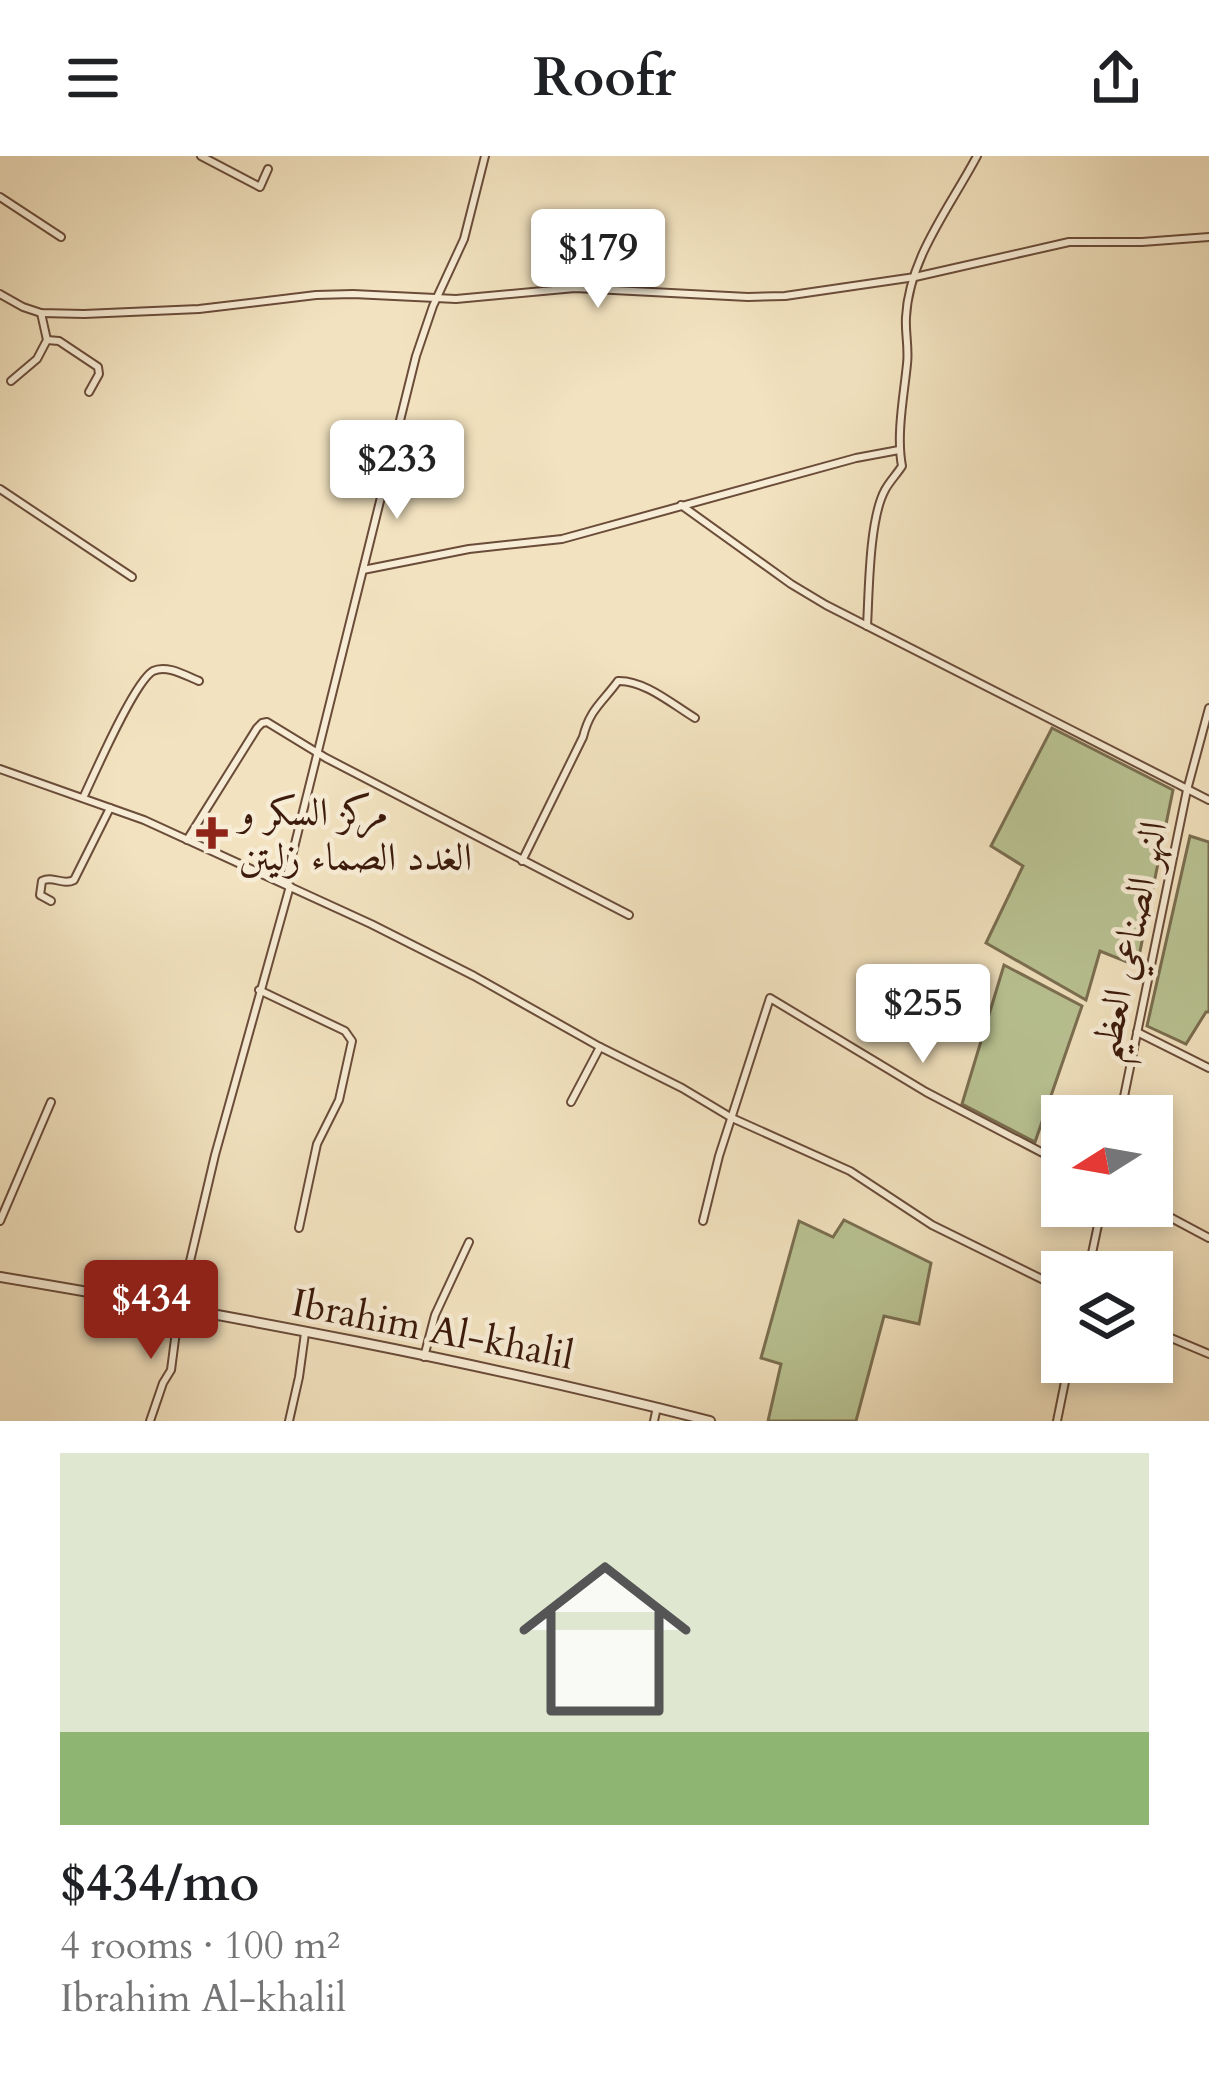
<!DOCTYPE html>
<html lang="en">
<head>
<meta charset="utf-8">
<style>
  body { margin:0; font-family:Cardo,Amiri,serif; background:#f2f2f2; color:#202124; height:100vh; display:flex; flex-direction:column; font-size:45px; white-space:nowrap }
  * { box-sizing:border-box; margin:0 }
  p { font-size:39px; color:#757577 }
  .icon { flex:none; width:66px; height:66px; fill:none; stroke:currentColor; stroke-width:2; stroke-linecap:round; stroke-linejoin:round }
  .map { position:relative; height:1265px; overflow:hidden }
  .panel { display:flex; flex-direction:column; background:#fff; flex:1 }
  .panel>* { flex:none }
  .needle { width:78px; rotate:259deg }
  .tools { position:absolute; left:1041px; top:939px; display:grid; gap:24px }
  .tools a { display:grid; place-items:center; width:132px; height:132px; border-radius:0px; background:#fff; box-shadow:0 6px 18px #0003; font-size:60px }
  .price { position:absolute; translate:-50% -102px; padding:0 27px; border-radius:12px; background:#fff; color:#222; font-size:39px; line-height:78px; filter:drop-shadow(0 3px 6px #0008) }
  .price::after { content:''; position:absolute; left:50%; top:72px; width:36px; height:27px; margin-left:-18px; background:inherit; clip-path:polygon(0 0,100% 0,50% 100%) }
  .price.active { background:#8f2418; color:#fff }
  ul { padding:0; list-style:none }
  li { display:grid; align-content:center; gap:24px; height:636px; padding:0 60px }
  li span { display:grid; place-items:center; height:372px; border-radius:0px; color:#555 }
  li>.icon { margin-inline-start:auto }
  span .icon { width:216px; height:216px; fill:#fffc; stroke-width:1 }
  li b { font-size:51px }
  header { display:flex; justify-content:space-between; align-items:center; height:156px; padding:0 60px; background:#fff; font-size:54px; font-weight:800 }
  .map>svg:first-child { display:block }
  .green { fill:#b9c393; stroke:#7a6e50; stroke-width:3 }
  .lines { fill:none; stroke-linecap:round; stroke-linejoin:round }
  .minor-casing { stroke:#6a4c39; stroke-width:10 }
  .tertiary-casing { stroke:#6a4c39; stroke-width:12 }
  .minor { stroke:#f7ecd5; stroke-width:6 }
  .tertiary { stroke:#f7ecd5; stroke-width:8 }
  .poi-dot { fill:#8f2418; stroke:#f7ecd5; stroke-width:4.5 }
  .labels { text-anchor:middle; stroke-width:9; stroke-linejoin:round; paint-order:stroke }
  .poi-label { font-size:39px; fill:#3c1a0c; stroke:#f7ecd5; text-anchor:start }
  .street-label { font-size:39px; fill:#3c1a0c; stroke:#f7ecd5 }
</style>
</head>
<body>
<header><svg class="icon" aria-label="menu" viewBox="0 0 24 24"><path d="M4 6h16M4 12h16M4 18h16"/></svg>Roofr<svg class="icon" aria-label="share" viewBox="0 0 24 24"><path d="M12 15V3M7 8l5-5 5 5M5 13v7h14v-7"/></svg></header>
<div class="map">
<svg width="1209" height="1265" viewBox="0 0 1209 1265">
  <rect width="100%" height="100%" fill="#f2e2bf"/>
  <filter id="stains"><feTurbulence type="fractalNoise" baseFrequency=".00167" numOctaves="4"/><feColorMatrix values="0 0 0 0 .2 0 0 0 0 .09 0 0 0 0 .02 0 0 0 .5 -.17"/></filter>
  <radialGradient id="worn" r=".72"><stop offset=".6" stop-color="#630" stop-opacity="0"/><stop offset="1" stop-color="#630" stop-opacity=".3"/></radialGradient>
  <g class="green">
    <path d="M1052,572L1173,634L1137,810L1100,795L1086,844L986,787L1023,710L991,690Z"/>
    <path d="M1190,680L1209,686V856H1206L1186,888L1147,870Z"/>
    <path d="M1004,809L1082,850L1035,986L962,948Z"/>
    <path d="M844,1064L931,1107L919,1168L884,1160L856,1265H768L781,1208L761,1202L799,1065L833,1081Z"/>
  </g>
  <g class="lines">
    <defs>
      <g id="minor">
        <path d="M201,0L260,31L268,13"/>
        <path d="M0,41L61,81"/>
        <path d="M0,138L23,151L41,157L84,158L199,153L316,139L353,138L456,143L575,132L748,141L785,140L915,121L1069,86H1142L1209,81"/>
        <path d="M47,184L59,185L98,211L99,218L89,236"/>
        <path d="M11,225L37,203L47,184L41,157"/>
        <path d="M0,333L132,421"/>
        <path d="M681,349L791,428L826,449L1209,644"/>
        <path d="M363,414L469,393L562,383L856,302L899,294"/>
        <path d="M867,470C869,436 869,363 885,334C889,326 897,318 902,310C896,279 904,239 907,208C909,192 905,177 906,161C909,102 950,51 977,0"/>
        <path d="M0,613L144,664L371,768L474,820L600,891L682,932L732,962L850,1015L932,1069L1062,1133"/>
        <path d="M83,642C94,619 134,526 153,515C167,508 186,520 199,525"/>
        <path d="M187,684L257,572L262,567L267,566L326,602L629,759"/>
        <path d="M522,705L583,581C590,553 602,547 618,525C644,524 672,548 695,562"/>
        <path d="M285,728L416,200L433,150L464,83L485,0"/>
        <path d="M51,745L40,739L42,725C53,719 63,730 74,724L110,652"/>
        <path d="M259,834L345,875L352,885L339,944L317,988L299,1072"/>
        <path d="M1137,876L1209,912"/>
        <path d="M571,946L600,891"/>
        <path d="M1120,960L1187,634L1209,552"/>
        <path d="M1149,1050L1209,1082"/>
        <path d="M0,1065L51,946"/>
        <path d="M703,1065L719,1000L770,842L926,936L1062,1007"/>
        <path d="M1088,1116L1102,1050"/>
        <path d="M1152,1174L1209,1198"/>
        <path d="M424,1201L435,1159L469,1086"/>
        <path d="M150,1265L163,1227L171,1214L179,1152L215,999L290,730"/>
        <path d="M289,1265L299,1221L305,1177"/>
        <path d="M654,1265L657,1251"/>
        <path d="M1057,1265L1069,1206"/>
      </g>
      <path id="tertiary" d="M0,1121C238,1161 476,1205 710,1265"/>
    </defs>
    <use href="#minor" class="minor-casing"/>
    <use href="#tertiary" class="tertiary-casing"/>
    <use href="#minor" class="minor"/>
    <use href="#tertiary" class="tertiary"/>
  </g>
  <path class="poi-dot" d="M206 659h12v12h12v12h-12v12h-12v-12h-12v-12h12z"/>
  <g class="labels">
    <g class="poi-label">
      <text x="239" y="669">مركز السكر و<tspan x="239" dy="45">الغدد الصماء زليتن</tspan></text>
    </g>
    <g class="street-label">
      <text transform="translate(1128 785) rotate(-78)" y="14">النهر الصناعي العظيم</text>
      <text transform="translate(433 1172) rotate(11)" y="14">Ibrahim Al-khalil</text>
    </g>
  </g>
  <rect width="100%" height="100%" filter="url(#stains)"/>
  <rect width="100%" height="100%" fill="url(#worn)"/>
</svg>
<div class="tools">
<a><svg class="needle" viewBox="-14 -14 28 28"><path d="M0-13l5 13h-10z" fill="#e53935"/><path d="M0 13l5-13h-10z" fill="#757577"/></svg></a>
<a><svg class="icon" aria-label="layers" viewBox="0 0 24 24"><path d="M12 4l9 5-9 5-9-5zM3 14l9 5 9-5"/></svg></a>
</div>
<b class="price" style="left:598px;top:155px">$179</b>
<b class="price" style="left:397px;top:366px">$233</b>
<b class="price" style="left:923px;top:910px">$255</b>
<b class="price active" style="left:151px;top:1206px">$434</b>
</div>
<section class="panel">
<ul>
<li><span style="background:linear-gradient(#dfe7d0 75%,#8fb573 0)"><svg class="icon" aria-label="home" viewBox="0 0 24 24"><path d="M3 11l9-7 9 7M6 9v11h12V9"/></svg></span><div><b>$434/mo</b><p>4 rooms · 100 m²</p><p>Ibrahim Al-khalil</p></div></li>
</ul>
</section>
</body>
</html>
